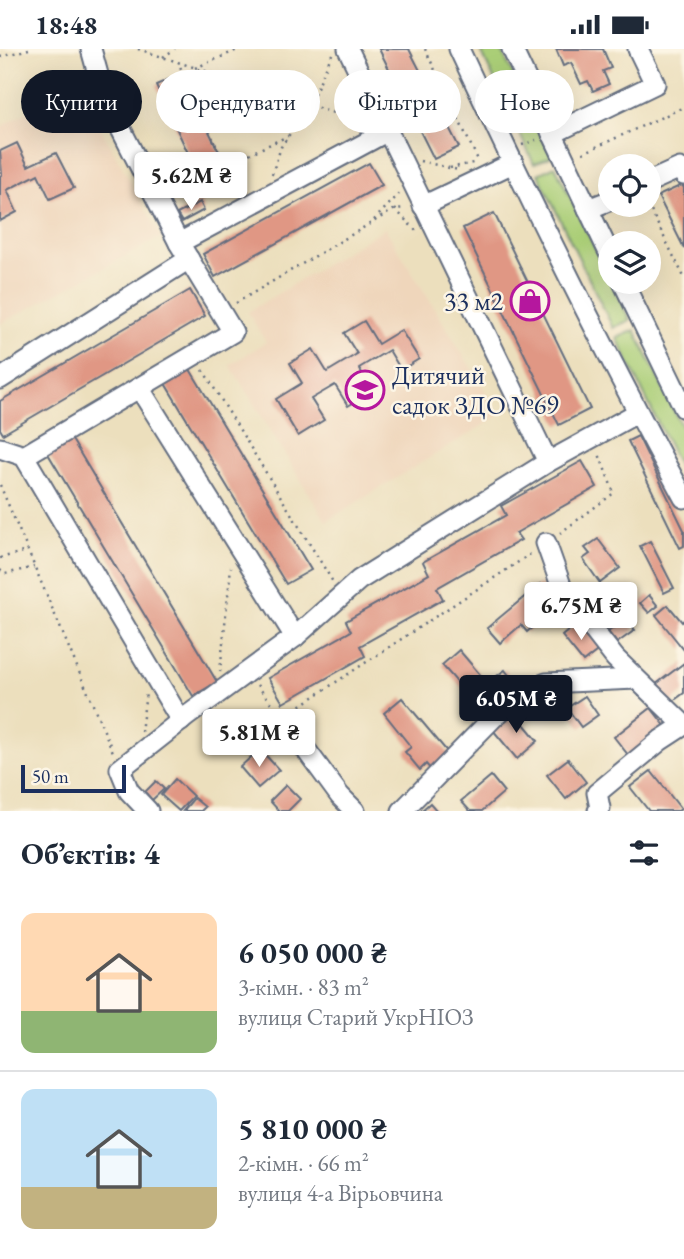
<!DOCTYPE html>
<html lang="uk">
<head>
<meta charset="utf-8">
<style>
  body { margin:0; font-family:"EB Garamond",serif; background:#f2f2f3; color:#1f2937; height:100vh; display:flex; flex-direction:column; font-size:26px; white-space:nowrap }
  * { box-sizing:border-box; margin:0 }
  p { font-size:23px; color:#747a83 }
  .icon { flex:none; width:38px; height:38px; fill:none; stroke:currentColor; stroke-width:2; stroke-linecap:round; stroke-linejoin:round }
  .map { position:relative; height:762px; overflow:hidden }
  .side { display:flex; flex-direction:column; background:#fff; flex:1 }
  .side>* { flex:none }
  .guide { position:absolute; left:21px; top:21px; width:642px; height:63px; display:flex; gap:14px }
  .controls { position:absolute; left:598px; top:105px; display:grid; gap:14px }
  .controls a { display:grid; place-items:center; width:63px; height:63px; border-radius:50%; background:#fff; box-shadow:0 7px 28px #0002; font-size:35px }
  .scale { position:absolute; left:21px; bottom:18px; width:105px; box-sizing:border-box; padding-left:7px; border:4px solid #1b2f5e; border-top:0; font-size:19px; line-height:24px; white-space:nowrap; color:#1b2f5e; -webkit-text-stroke:5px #fcf5e5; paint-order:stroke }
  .price { position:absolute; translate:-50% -60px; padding:0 16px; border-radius:7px; background:#fff; color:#222; font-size:23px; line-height:46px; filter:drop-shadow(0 2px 4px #0008) }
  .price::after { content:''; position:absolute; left:50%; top:42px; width:21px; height:16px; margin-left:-10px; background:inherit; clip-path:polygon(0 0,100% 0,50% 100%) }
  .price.current { background:#111827; color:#fff }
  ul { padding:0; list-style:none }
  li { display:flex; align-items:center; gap:21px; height:175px; padding:0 21px }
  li+li { border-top:2px solid #e0e1e3 }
  li span { display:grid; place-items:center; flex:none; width:196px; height:140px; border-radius:14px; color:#555 }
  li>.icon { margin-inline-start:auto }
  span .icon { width:84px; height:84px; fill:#fffc; stroke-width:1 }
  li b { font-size:30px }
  h2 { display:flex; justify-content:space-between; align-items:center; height:84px; padding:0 21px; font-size:30px }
  .chip { padding:0 24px; border-radius:32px; background:#fff; box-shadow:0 7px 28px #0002; font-size:24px; line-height:63px }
  .chip.current { background:#111827; color:#fff }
  .status { display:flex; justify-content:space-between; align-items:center; height:49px; padding:0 35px; background:#fff; direction:ltr }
  .status svg { height:19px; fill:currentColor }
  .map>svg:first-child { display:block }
  .built { fill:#efd6bb }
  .green { fill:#aace77; stroke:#627e6a; stroke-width:2 }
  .building { fill:#e09784 }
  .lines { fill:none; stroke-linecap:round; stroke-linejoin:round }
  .minor-casing { stroke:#646d7f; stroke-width:23 }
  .path { stroke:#646d7f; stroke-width:2.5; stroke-dasharray:2 5; stroke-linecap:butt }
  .minor { stroke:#fff; stroke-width:19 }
  .labels { text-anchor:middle; stroke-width:5; stroke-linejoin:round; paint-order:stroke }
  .poi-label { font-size:26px; fill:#1b2f5e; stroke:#fcf5e5; text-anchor:end }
</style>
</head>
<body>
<div class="status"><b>18:48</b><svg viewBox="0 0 49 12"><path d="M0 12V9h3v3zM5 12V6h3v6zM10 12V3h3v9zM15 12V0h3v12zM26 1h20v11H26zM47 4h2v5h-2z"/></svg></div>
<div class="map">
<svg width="684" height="762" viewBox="0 0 684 762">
  <rect width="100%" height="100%" fill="#fcf5e5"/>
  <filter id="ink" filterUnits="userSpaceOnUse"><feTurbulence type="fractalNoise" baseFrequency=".0143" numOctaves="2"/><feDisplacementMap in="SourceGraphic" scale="14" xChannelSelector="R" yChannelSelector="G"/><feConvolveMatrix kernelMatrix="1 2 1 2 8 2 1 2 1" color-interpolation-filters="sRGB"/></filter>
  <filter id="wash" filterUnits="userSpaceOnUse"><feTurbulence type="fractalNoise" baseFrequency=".00686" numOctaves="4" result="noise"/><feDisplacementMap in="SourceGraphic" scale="28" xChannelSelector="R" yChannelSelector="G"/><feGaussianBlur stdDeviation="1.57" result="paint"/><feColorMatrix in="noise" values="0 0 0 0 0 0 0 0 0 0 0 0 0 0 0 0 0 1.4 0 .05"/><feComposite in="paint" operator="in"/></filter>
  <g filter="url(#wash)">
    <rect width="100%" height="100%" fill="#ecdfbd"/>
    <g class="built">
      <path d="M77,36L161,188L0,275V78Z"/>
      <path d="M385,179L500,366L326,472L230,316L266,293L248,263Z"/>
    </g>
    <g class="green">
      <path d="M480,0H501L552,107L534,115Z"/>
      <path d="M555,117L630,271L613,279L538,125Z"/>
      <path d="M635,281L684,383V428L617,289Z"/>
    </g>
    <g id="blocks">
      <g class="building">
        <path d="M379,0H409L459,98L434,110Z"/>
        <path d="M556,0H603L611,19L603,22L609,35L593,42L588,32L581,35L571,14L563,17Z"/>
        <path d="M181,25L221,107L195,119L156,36Z"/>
        <path d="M17,94L28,117L56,104L74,139L50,150L38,125L7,141L17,163L0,172V127L2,126L0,102Z"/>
        <path d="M369,114L382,136L215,228L203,205Z"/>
        <path d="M682,136L684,139V199L658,147Z"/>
        <path d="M200,153L204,161L182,173L177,165Z"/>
        <path d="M494,164L590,360L559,376L463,179Z"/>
        <path d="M190,241L205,267L3,385L0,380V352Z"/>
        <path d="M364,272L378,295L401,281L419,310L401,321L389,301L359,319L373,342L348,357L335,336L311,350L324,371L298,387L276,350L302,334L290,314L313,300L327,323L357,305L344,284Z"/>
        <path d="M188,317L311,521L286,535L163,331Z"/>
        <path d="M638,387L684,481V497L680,499L628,392Z"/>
        <path d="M71,389L217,633L193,647L47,403Z"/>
        <path d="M582,412L597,438L516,484L521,491L437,539L443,550L360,597L365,607L283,654L268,629L351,582L346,572L429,525L423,513L506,466L501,457Z"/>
        <path d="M598,490L620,519L600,534L583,510L590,505L585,499Z"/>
        <path d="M650,492L674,539L664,544L640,497Z"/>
        <path d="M540,535L553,550L531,567L537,574L527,583L521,576L500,594L487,579Z"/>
        <path d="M649,546L658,557L649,564L640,554Z"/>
        <path d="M597,551L610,570L598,578L585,559Z"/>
        <path d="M668,556L682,573L684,571V601L656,566Z"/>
        <path d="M626,569L635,581L617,594L608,583Z"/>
        <path d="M580,572L601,599L583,613L562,587Z"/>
        <path d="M459,601L488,635L492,631L501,643L477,664L467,652L471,649L442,616Z"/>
        <path d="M684,614V644L669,655L655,636Z"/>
        <path d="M505,621L515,634L506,640L497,627Z"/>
        <path d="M585,647L598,666L581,678L567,659Z"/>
        <path d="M402,649L450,706L432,722L426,715L420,721L405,703L411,698L384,664Z"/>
        <path d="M651,659L666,678L629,707L614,688Z"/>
        <path d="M514,663L538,692L517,710L493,681Z"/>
        <path d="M260,700L279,721L258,739L240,718Z"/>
        <path d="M568,710L586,733L566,750L547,726Z"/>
        <path d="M651,722L681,760L678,762H649L630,738Z"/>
        <path d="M491,727L504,743L482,762H470L461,752Z"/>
        <path d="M175,730L193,747L179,762L161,746Z"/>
        <path d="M156,732L164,740L152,751L145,743Z"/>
        <path d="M286,736L300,750L288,762H279L270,752Z"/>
        <path d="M194,749L205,758L201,762H183Z"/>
        <path d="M430,754L437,762H421Z"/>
      </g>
    </g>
  </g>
  <g filter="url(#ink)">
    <use href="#blocks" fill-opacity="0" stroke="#646d7f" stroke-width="2"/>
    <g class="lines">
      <defs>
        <g id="minor">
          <path d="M91,0L104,47L179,194L388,82"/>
          <path d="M348,0L548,413"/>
          <path d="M459,0C530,152 604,302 684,449"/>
          <path d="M512,0L611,208"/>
          <path d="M552,85L655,35L638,0"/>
          <path d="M649,133L680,119L684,126"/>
          <path d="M423,157L513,114"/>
          <path d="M588,160L611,151"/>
          <path d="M623,233L684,359"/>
          <path d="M0,330L189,210"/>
          <path d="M140,340L295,588"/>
          <path d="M0,399L24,407L181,672"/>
          <path d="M24,407L233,283L179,194"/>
          <path d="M546,494L563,542L615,609L684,676"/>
          <path d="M301,694L340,747L355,762"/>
          <path d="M148,762L129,742L120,720L187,667L295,588L359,531L548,413L637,364"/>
          <path d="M402,762L494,668L526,641L546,634L636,630"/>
          <path d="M598,762L600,759L597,744L661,691L684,676"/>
        </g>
      </defs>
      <use href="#minor" class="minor-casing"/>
      <g class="path">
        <path d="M138,0L364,74"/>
        <path d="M425,0L478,111"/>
        <path d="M0,8L29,0"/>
        <path d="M163,8L175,0"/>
        <path d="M195,19L240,0"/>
        <path d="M522,96L536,91"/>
        <path d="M583,104L684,58"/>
        <path d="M420,112L458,121"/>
        <path d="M450,119L473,114"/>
        <path d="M272,125L281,98L309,56L333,3"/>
        <path d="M239,142L225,116L288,87"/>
        <path d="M169,143L225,116L178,13"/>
        <path d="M648,156L684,228"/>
        <path d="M395,160L419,185"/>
        <path d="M374,171L399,145"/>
        <path d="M236,254L395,160L406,159"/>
        <path d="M203,321L333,533"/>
        <path d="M0,436L113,703"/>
        <path d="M560,484L614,444L599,405"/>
        <path d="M0,509L27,502"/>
        <path d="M0,521L5,525L34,518"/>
        <path d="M220,623L231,518"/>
        <path d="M257,636L291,680"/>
        <path d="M283,668L532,504"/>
        <path d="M141,683L146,644"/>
      </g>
      <use href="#minor" class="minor"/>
    </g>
  </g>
  <defs>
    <symbol id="shop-ring" viewBox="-11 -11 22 22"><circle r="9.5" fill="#fcf5e5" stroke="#b5179e" stroke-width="1.5"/><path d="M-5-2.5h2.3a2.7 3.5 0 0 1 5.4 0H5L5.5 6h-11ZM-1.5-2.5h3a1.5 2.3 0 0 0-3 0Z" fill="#b5179e"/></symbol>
    <symbol id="school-ring" viewBox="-11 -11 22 22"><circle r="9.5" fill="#fcf5e5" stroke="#b5179e" stroke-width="1.5"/><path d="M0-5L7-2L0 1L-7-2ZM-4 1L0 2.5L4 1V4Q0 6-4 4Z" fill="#b5179e"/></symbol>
  </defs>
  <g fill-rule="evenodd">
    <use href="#shop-ring" x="508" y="230" width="44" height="44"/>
    <use href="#school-ring" x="343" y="319" width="44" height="44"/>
  </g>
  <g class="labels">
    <g class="poi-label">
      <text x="503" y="261">33 м2</text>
      <text x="392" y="335" text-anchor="start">Дитячий<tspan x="392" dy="30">садок ЗДО №69</tspan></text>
    </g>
  </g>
</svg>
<div class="controls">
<a><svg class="icon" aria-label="locate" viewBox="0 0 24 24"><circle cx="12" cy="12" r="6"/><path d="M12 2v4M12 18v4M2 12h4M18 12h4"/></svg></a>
<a><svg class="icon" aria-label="layers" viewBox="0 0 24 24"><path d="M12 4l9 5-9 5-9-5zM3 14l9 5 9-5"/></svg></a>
</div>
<div class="scale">50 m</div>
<b class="price" style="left:191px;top:163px">5.62M ₴</b>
<b class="price" style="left:581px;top:593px">6.75M ₴</b>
<b class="price current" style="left:516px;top:686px">6.05M ₴</b>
<b class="price" style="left:259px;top:720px">5.81M ₴</b>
<div class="guide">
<a class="chip current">Купити</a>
<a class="chip">Орендувати</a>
<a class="chip">Фільтри</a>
<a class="chip">Нове</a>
</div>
</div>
<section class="side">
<h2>Об’єктів: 4<svg class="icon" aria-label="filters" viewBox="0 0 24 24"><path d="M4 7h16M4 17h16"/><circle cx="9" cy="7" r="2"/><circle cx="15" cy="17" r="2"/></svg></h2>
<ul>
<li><span style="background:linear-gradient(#ffd9b3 70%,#8fb573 0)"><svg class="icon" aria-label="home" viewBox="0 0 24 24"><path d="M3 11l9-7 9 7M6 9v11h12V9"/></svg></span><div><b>6 050 000 ₴</b><p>3-кімн. · 83 m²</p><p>вулиця Старий УкрНІОЗ</p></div></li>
<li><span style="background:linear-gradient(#bfe0f5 70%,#c2b280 0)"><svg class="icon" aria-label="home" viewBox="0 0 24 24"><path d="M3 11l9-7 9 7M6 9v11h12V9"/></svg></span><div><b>5 810 000 ₴</b><p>2-кімн. · 66 m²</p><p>вулиця 4-а Вірьовчинa</p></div></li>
</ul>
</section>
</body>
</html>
